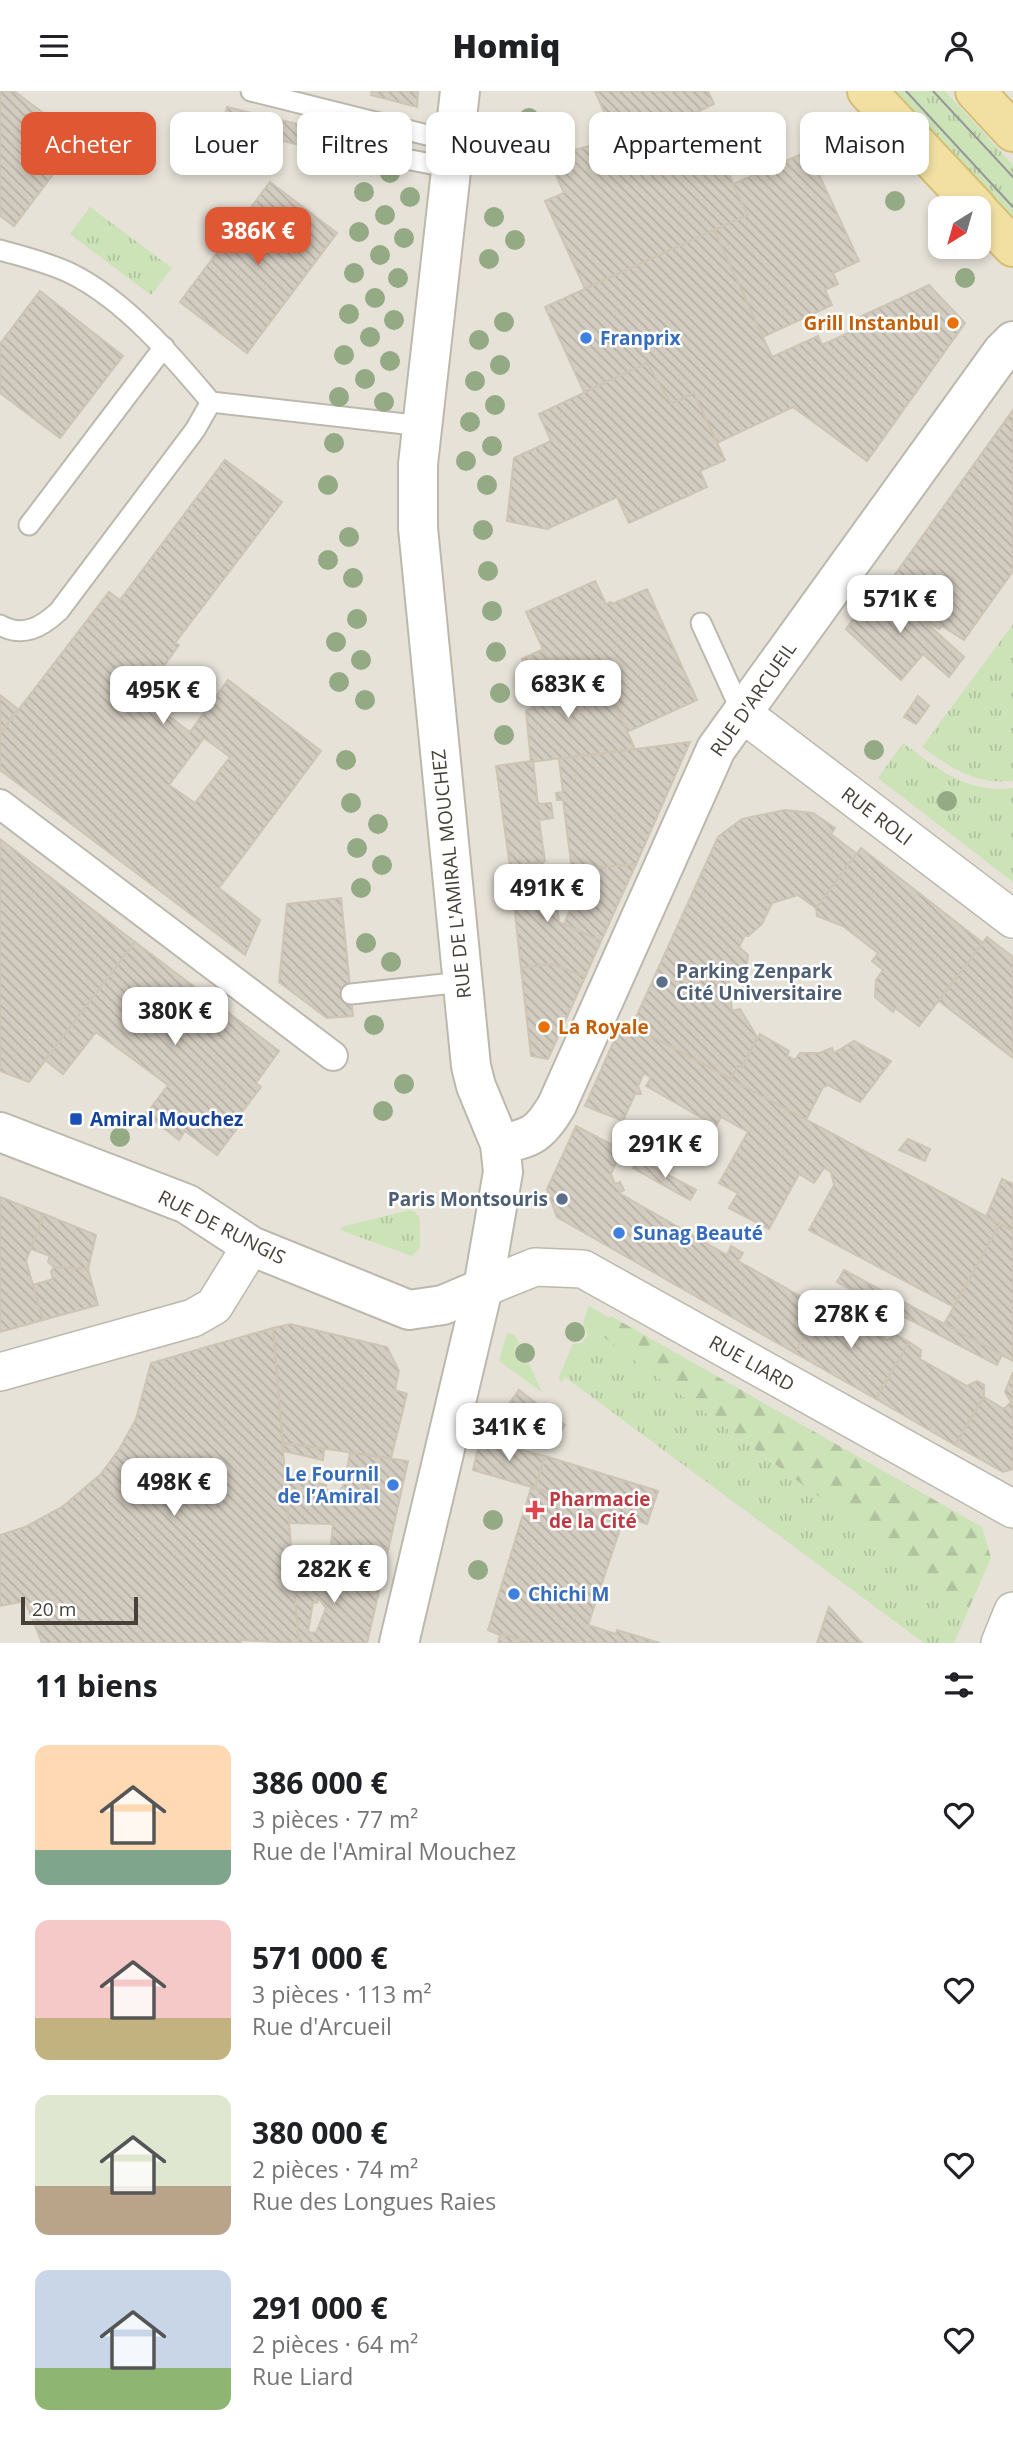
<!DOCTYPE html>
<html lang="fr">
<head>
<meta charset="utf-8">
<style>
  body { margin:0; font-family:"Open Sans",sans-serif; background:#f6f6f6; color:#202124; height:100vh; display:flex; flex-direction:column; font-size:26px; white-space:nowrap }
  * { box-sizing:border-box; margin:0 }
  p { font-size:23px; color:#757577 }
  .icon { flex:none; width:38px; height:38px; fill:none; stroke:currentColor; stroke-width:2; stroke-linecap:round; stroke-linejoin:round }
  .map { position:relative; height:1552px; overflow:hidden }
  .side { display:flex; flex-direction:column; background:#fff; flex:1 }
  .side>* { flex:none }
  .hud { position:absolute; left:21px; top:21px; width:971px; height:63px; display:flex; gap:14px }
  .needle { width:46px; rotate:217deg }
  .controls { position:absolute; left:928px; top:105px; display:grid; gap:14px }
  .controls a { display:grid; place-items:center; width:63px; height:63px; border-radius:14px; background:#fff; box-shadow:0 4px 10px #0003; font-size:35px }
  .scale { position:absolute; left:21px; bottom:18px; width:117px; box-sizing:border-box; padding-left:7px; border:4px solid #454138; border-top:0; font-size:19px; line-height:24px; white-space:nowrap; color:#454138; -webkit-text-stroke:5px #fff; paint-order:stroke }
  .price { position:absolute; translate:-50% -60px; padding:0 16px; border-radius:14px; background:#fff; color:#222; font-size:23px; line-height:46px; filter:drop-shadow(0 2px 4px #0008) }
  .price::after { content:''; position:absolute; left:50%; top:42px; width:21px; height:16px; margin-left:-10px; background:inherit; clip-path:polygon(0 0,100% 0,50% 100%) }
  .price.selected { background:#df5733; color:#fff }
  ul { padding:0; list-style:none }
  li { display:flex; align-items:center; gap:21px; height:175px; padding:0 35px }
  li span { display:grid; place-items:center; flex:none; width:196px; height:140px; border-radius:14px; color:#555 }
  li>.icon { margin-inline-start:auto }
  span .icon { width:84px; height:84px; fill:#fffc; stroke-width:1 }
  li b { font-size:30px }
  h2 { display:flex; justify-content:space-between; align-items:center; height:84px; padding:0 35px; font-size:30px }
  .tag { padding:0 24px; border-radius:14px; background:#fff; box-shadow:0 4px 10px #0003; font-size:24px; line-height:63px }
  .tag.selected { background:#df5733; color:#fff }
  header { display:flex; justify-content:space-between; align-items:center; height:91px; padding:0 35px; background:#fff; font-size:32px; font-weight:800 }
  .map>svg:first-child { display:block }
  .residential { fill:#e6e2d8; fill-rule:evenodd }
  .grass { fill:url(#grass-tufts) }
  .forest { fill:url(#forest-firs) }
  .garden { fill:#cce2b7 }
  .building { fill:url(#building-back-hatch); stroke:#cdc4b4; stroke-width:2; fill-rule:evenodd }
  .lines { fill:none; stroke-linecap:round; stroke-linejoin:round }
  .service-casing { stroke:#bdb8ad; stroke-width:23 }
  .pedestrian-casing { stroke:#bdb8ad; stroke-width:32 }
  .minor-casing { stroke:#bdb8ad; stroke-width:40 }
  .tertiary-casing { stroke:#bdb8ad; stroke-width:42 }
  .primary-casing { stroke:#d5be75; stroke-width:42 }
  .service { stroke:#fff; stroke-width:19 }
  .pedestrian { stroke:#fff; stroke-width:28 }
  .minor { stroke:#fff; stroke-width:37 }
  .tertiary { stroke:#fff; stroke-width:38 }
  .primary { stroke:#f2e0a3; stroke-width:38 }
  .tram { stroke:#979797; stroke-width:2 }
  .tree { fill:#94aa85 }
  .food-dot { fill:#e8710a; stroke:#fff; stroke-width:2.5 }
  .shop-dot { fill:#3f7fe0; stroke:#fff; stroke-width:2.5 }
  .service-dot { fill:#5c6f8a; stroke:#fff; stroke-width:2.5 }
  .transit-dot { fill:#1a4fb4; stroke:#fff; stroke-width:2.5 }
  .health-dot { fill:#e0444e; stroke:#fff; stroke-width:2.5 }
  .labels { text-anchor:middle; stroke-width:5; stroke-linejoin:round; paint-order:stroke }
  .food-label { font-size:19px; font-weight:bold; fill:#c56008; stroke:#fff; text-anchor:end }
  .shop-label { font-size:19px; font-weight:bold; fill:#366cbe; stroke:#fff; text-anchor:start }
  .street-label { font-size:19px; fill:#454138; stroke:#fff }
  .service-label { font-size:19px; font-weight:bold; fill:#4e5e75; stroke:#fff; text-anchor:start }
  .transit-label { font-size:19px; font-weight:bold; fill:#164399; stroke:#fff; text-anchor:start }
  .health-label { font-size:19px; font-weight:bold; fill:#be3a42; stroke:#fff; text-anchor:start }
</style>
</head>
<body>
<header><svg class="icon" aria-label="menu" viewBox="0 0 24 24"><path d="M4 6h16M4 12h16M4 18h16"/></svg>Homiq<svg class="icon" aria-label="person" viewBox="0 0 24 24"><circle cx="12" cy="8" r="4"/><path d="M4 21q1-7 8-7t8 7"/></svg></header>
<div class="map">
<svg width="1013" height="1552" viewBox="0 0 1013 1552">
  <defs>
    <pattern id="grass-tufts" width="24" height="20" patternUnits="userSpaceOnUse" patternTransform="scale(1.75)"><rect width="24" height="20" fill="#cce2b7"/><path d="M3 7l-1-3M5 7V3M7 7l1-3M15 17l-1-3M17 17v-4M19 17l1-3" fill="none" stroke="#b1c39e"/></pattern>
    <pattern id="forest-firs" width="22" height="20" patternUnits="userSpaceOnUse" patternTransform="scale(1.75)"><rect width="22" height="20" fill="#cce2b7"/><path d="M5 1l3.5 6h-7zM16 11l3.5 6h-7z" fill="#b1c39e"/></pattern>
    <pattern id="building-back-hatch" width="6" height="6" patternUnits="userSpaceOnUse" patternTransform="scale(1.75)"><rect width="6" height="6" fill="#d3ccc0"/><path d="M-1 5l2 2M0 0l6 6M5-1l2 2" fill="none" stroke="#b6b0a6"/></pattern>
  </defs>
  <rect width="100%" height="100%" fill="#f3f0e9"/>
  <path class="residential" d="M0,0H1013V1552H0ZM940,117H978V156H940Z"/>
  <g class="grass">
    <path d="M894,0H945L1013,74V129Z"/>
    <path d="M90,116L172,177L151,204L70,143Z"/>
    <path d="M1013,533V690C976,694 951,677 922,656Z"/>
    <path d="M903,652C938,678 967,703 1013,697V791L878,687Z"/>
    <path d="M409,1119L414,1120L420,1127V1157L412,1165L340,1139L342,1136Z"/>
    <path d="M598,1242L969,1517L954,1552H924L565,1286Z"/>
  </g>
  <path class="forest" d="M611,1225L982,1436L991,1467L969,1517L598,1242Z"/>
  <g class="garden">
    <path d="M589,1215L610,1227L561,1292L559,1286L573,1253L582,1252L588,1244L583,1232Z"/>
    <path d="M507,1242L514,1244L519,1252C512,1259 513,1266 521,1272L529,1273L542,1301L499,1270Z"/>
  </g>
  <g class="building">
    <path d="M0,0H14L79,49L14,135L0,125Z"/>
    <path d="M372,0H418L417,16L371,4Z"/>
    <path d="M595,0H708L714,13L691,24L693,28L616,48Z"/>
    <path d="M227,16L351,46L348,66L223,35Z"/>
    <path d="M702,25L748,124L585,198L545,110L564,102L548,66Z"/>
    <path d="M808,60L859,170L833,182L838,193L825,199L832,214L763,246L714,139L748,124L733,93Z"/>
    <path d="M270,91L337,142L247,262L180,211Z"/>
    <path d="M714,139L772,266L818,245L822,254L855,239L851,230L929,194L965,232L867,370L793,316L717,352L694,302L671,313L647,272L584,301L545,216Z"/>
    <path d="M40,200L123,265L60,347L0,302V253Z"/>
    <path d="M647,272L671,313L694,302L725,369L700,380L707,396L629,432L617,406L547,438L507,430L514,367L551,350L539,323Z"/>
    <path d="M1013,319V480L964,549L942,535L939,538L925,529L928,525L886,496Z"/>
    <path d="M225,369L282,411L175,552L179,554L142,605L190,641L228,589L321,660L219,797L260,829L245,864L0,679V643L109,501L120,509ZM204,647L230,666L195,712L169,694Z"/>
    <path d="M595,490L606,513L611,511L612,513L647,498L697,609L627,641L613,610L605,613L603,610L573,624L526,521Z"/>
    <path d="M880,490L964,566L949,586L923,563L901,589L846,538Z"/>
    <path d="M543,558L573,624L603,610L605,613L613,610L635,658L531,671L526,620L533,617L528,606L536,596L522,568Z"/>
    <path d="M0,604L18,618L0,643Z"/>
    <path d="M918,605L929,615L916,633L904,626Z"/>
    <path d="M690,651L636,773L572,779L563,709H557L556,702L563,701L559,668Z"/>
    <path d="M533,670L538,713L551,712L553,727L539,729L545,770L510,776L496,675Z"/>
    <path d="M785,719L813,722L835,737L831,743L857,763L816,817L798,804L772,812L762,833L748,845L745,844L739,856L748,864L747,873L739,877L732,875L726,887L729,889L732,920L740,918L757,946L742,976L738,975L731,988L632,935L718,746L742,728Z"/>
    <path d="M0,748L135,851L29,991L0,980Z"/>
    <path d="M861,757L983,852L919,935L895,917L893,921L875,906L876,889L883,879L872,870L878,862L843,835L817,825L816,817Z"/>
    <path d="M543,771L545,783L553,781L559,831L601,850L585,886L552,873L521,877L510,776Z"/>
    <path d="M636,773L601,850L564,833L581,793L574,789L578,779Z"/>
    <path d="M341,807L353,925L327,927L279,891L287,813Z"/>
    <path d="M987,846L1013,866V967L939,910Z"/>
    <path d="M135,851L279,960L256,992L261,996L236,1029L241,1032L217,1064L185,1040L179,1049L146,1023L168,994L96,941L63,983L45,969Z"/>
    <path d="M552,873L585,886L548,968L531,965L521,877Z"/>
    <path d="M623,930L1000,1133L954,1216L809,1139L834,1094L831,1081L824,1077L814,1092L799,1083L769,1138L729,1117L738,1102L719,1092L748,1041L721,1026L716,1035L646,995L651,987L644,982L638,995L641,1003H635L623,1030L585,1015Z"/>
    <path d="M760,943L789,960L787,965L795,969L800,962H819L832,957L834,962L854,950L891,970L860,1011L828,994L823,996L806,1029L731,988L738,975L742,976Z"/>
    <path d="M576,1035L622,1059L611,1083L615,1093L620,1091L624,1099L619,1102L727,1164L731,1155L743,1162L738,1170L816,1214L819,1209L825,1212L795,1262L557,1126L547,1098Z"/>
    <path d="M908,1048L930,1058L925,1070L899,1059Z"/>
    <path d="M638,1068L696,1099L690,1109L633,1077Z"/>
    <path d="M1002,1088L1013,1093V1140L986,1126Z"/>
    <path d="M0,1106L44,1123L26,1170L43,1229L0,1241Z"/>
    <path d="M44,1123L96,1144L88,1178L54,1176L48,1171L50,1165L31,1158Z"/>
    <path d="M1000,1133L1013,1140V1270L944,1233Z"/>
    <path d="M54,1176L88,1178L98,1214L43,1229L33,1194L53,1188L51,1181Z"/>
    <path d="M844,1179L1002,1264L997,1274L837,1191Z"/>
    <path d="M828,1206L840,1212L839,1223L887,1249L896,1244L909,1251L876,1308L795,1262Z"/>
    <path d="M290,1233L387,1256L399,1280L395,1299L407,1303L391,1367L283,1352L273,1237Z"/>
    <path d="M273,1237L299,1552L241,1549V1552H42L25,1510L0,1515V1444L25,1436L62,1416L101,1383L120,1357L136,1328L151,1272Z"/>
    <path d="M909,1251L921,1259L920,1268L967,1295L977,1290L984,1294V1306L955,1354L876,1308Z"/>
    <path d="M1013,1281V1378L1003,1381L955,1354L984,1306L1004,1318L1011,1311L1005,1301Z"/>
    <path d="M519,1299L565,1334L555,1349L508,1314Z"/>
    <path d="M480,1348L545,1365L535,1397L473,1379Z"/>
    <path d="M283,1352L324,1358L323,1369L283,1360Z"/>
    <path d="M350,1362L408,1370L382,1487L329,1478L333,1433L289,1432L285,1384L326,1394L325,1398L339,1402L344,1393Z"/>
    <path d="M545,1365L658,1400L647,1433L535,1397Z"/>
    <path d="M531,1397L624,1426L588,1534L616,1543L617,1539L660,1552H530L488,1539Z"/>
    <path d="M292,1473L382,1487L367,1552H299ZM318,1507L326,1517L316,1542L308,1541L313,1511L317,1512Z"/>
    <path d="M829,1516L862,1552H817Z"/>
    <path d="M488,1539L530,1552H498L500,1544Z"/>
  </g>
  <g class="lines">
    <defs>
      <g id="service">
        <path d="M251,0L455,51"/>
        <path d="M349,57L452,77"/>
        <path d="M0,159C24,166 50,172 72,183C126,210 173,266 211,311L423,335"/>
        <path d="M29,434L164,256"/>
        <path d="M701,532L742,622"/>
        <path d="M0,534C23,547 42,536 59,520L195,339L211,311"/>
        <path d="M351,903L463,891"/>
      </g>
      <path id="pedestrian" d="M0,713L333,965"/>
      <g id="minor">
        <path d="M742,622L1013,828"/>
        <path d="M483,1197L535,1176L583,1178L1013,1418"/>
        <path d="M0,1281L193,1227L214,1215L251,1155"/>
        <path d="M1000,1552L1013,1520"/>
      </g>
      <g id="tertiary">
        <path d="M0,1041L187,1113L251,1155L409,1219L443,1214L483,1197"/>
        <path d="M500,1053C532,1047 540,1043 557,1014L716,658L1002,261L1013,250"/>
        <path d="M399,1552L483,1197L503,1081L500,1053L476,995L471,975L418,437V373L460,0"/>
      </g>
      <g id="primary">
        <path d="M867,0L977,117"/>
        <path d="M975,0L1013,41"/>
        <path d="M978,119L1013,156"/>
      </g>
    </defs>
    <use href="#service" class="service-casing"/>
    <use href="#pedestrian" class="pedestrian-casing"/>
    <use href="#minor" class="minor-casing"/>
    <use href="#tertiary" class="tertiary-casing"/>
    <use href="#primary" class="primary-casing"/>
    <use href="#service" class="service"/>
    <use href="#pedestrian" class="pedestrian"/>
    <use href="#minor" class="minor"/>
    <use href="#tertiary" class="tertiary"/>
    <use href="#primary" class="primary"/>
    <g class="tram">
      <path d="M906,0L1013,116"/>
      <path d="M933,0L1013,86"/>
    </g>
  </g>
  <g class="tree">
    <circle cx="529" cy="27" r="10"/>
    <circle cx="504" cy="44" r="10"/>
    <circle cx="851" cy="63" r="10"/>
    <circle cx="524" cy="66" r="10"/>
    <circle cx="390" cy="82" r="10"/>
    <circle cx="364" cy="101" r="10"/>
    <circle cx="410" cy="106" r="10"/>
    <circle cx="895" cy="110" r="10"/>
    <circle cx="385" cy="124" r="10"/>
    <circle cx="494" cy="126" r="10"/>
    <circle cx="359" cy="141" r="10"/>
    <circle cx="404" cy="147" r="10"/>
    <circle cx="515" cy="149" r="10"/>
    <circle cx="380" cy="164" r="10"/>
    <circle cx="489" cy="168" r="10"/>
    <circle cx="354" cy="182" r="10"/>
    <circle cx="398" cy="187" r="10"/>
    <circle cx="965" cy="187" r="10"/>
    <circle cx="375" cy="207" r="10"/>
    <circle cx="349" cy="223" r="10"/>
    <circle cx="394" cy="229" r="10"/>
    <circle cx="504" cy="231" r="10"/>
    <circle cx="370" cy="246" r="10"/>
    <circle cx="479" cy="249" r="10"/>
    <circle cx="344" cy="264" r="10"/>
    <circle cx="390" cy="270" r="10"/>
    <circle cx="500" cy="274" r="10"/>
    <circle cx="365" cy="288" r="10"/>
    <circle cx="475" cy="290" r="10"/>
    <circle cx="339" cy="306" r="10"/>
    <circle cx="384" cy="311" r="10"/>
    <circle cx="495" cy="314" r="10"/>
    <circle cx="470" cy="331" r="10"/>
    <circle cx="334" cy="352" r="10"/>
    <circle cx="492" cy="355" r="10"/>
    <circle cx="466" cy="370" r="10"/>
    <circle cx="328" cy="394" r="10"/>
    <circle cx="487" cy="394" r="10"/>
    <circle cx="483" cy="439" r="10"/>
    <circle cx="349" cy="446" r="10"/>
    <circle cx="328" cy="469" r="10"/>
    <circle cx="488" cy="480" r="10"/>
    <circle cx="353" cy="487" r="10"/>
    <circle cx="492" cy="520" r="10"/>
    <circle cx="357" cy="528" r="10"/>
    <circle cx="336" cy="551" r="10"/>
    <circle cx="496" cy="561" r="10"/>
    <circle cx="361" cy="569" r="10"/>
    <circle cx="339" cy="591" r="10"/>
    <circle cx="500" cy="602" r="10"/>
    <circle cx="365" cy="609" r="10"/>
    <circle cx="504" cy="644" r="10"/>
    <circle cx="874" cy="659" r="10"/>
    <circle cx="346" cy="669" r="10"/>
    <circle cx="947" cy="710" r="10"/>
    <circle cx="351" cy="712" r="10"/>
    <circle cx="378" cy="733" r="10"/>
    <circle cx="357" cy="757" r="10"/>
    <circle cx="382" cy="774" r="10"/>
    <circle cx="361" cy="797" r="10"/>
    <circle cx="366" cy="852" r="10"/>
    <circle cx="391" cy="871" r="10"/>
    <circle cx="374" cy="934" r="10"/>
    <circle cx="404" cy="993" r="10"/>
    <circle cx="383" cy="1020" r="10"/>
    <circle cx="120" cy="1046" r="10"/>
    <circle cx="575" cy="1241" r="10"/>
    <circle cx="525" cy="1262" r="10"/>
    <circle cx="493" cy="1429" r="10"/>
    <circle cx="478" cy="1479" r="10"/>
  </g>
  <g class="food-dot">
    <circle cx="953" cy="232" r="7"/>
    <circle cx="544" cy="936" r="7"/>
  </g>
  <g class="shop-dot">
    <circle cx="586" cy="247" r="7"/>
    <circle cx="619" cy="1142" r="7"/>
    <circle cx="393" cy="1394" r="7"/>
    <circle cx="514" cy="1503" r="7"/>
  </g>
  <g class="service-dot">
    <circle cx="662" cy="891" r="7"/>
    <circle cx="562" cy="1108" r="7"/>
  </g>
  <rect class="transit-dot" x="69" y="1021" width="14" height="14" rx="3.5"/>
  <path class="health-dot" d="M531.5 1408.5h7v7h7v7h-7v7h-7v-7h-7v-7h7z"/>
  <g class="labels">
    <g class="food-label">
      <text x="939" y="239">Grill Instanbul</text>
      <text x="558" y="943" text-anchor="start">La Royale</text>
    </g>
    <g class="shop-label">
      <text x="600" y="254">Franprix</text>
      <text x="633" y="1149">Sunag Beauté</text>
      <text x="379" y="1390" text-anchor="end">Le Fournil<tspan x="379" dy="22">de l’Amiral</tspan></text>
      <text x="528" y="1510">Chichi M</text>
    </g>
    <g class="street-label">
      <text transform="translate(753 608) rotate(-55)" y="7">RUE D'ARCUEIL</text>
      <text transform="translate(877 725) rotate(37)" y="7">RUE ROLI</text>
      <text transform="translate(451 783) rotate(-96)" y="7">RUE DE L'AMIRAL MOUCHEZ</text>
      <text transform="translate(222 1136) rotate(27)" y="7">RUE DE RUNGIS</text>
      <text transform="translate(752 1272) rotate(29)" y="7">RUE LIARD</text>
    </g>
    <g class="service-label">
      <text x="676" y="887">Parking Zenpark<tspan x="676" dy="22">Cité Universitaire</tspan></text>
      <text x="548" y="1115" text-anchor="end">Paris Montsouris</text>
    </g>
    <g class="transit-label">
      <text x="90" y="1035">Amiral Mouchez</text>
    </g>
    <g class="health-label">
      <text x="549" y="1415">Pharmacie<tspan x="549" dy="22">de la Cité</tspan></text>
    </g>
  </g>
</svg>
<div class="controls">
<a><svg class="needle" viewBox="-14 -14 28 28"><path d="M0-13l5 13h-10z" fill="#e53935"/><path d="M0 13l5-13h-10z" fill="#757577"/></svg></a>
</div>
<div class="scale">20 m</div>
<b class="price selected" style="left:258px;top:176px">386K €</b>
<b class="price" style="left:900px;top:544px">571K €</b>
<b class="price" style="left:568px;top:629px">683K €</b>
<b class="price" style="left:163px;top:635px">495K €</b>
<b class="price" style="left:547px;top:833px">491K €</b>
<b class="price" style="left:175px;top:956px">380K €</b>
<b class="price" style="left:665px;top:1089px">291K €</b>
<b class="price" style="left:851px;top:1259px">278K €</b>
<b class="price" style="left:509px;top:1372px">341K €</b>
<b class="price" style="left:174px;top:1427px">498K €</b>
<b class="price" style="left:334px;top:1514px">282K €</b>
<div class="hud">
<a class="tag selected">Acheter</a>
<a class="tag">Louer</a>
<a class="tag">Filtres</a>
<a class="tag">Nouveau</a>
<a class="tag">Appartement</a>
<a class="tag">Maison</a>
</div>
</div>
<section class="side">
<h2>11 biens<svg class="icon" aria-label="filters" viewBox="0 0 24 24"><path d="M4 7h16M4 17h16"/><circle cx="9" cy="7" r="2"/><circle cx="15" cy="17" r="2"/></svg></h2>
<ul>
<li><span style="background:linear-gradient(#ffd9b3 75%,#7fa58c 0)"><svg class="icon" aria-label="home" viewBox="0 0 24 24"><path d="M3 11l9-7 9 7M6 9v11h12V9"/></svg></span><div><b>386 000 €</b><p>3 pièces · 77 m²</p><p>Rue de l'Amiral Mouchez</p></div><svg class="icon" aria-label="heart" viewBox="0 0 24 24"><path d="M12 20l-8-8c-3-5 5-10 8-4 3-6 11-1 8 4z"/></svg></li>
<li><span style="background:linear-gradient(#f6c9c9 70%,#c2b280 0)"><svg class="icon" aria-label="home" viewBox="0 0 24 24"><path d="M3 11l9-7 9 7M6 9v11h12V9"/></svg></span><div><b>571 000 €</b><p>3 pièces · 113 m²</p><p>Rue d'Arcueil</p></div><svg class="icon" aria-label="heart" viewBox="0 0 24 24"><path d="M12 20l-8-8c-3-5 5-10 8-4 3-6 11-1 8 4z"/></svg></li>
<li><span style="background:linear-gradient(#dfe7d0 65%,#b9a48a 0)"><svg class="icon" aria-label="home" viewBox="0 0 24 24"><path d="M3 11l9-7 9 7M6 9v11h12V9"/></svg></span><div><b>380 000 €</b><p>2 pièces · 74 m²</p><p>Rue des Longues Raies</p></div><svg class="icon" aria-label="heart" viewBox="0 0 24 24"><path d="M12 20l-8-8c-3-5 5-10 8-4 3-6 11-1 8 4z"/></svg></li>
<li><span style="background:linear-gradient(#c9d6e8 70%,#8fb573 0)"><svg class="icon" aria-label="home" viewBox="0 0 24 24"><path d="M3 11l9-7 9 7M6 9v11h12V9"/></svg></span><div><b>291 000 €</b><p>2 pièces · 64 m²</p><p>Rue Liard</p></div><svg class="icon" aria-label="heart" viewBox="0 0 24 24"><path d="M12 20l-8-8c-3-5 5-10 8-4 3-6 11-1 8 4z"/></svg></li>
</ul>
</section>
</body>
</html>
